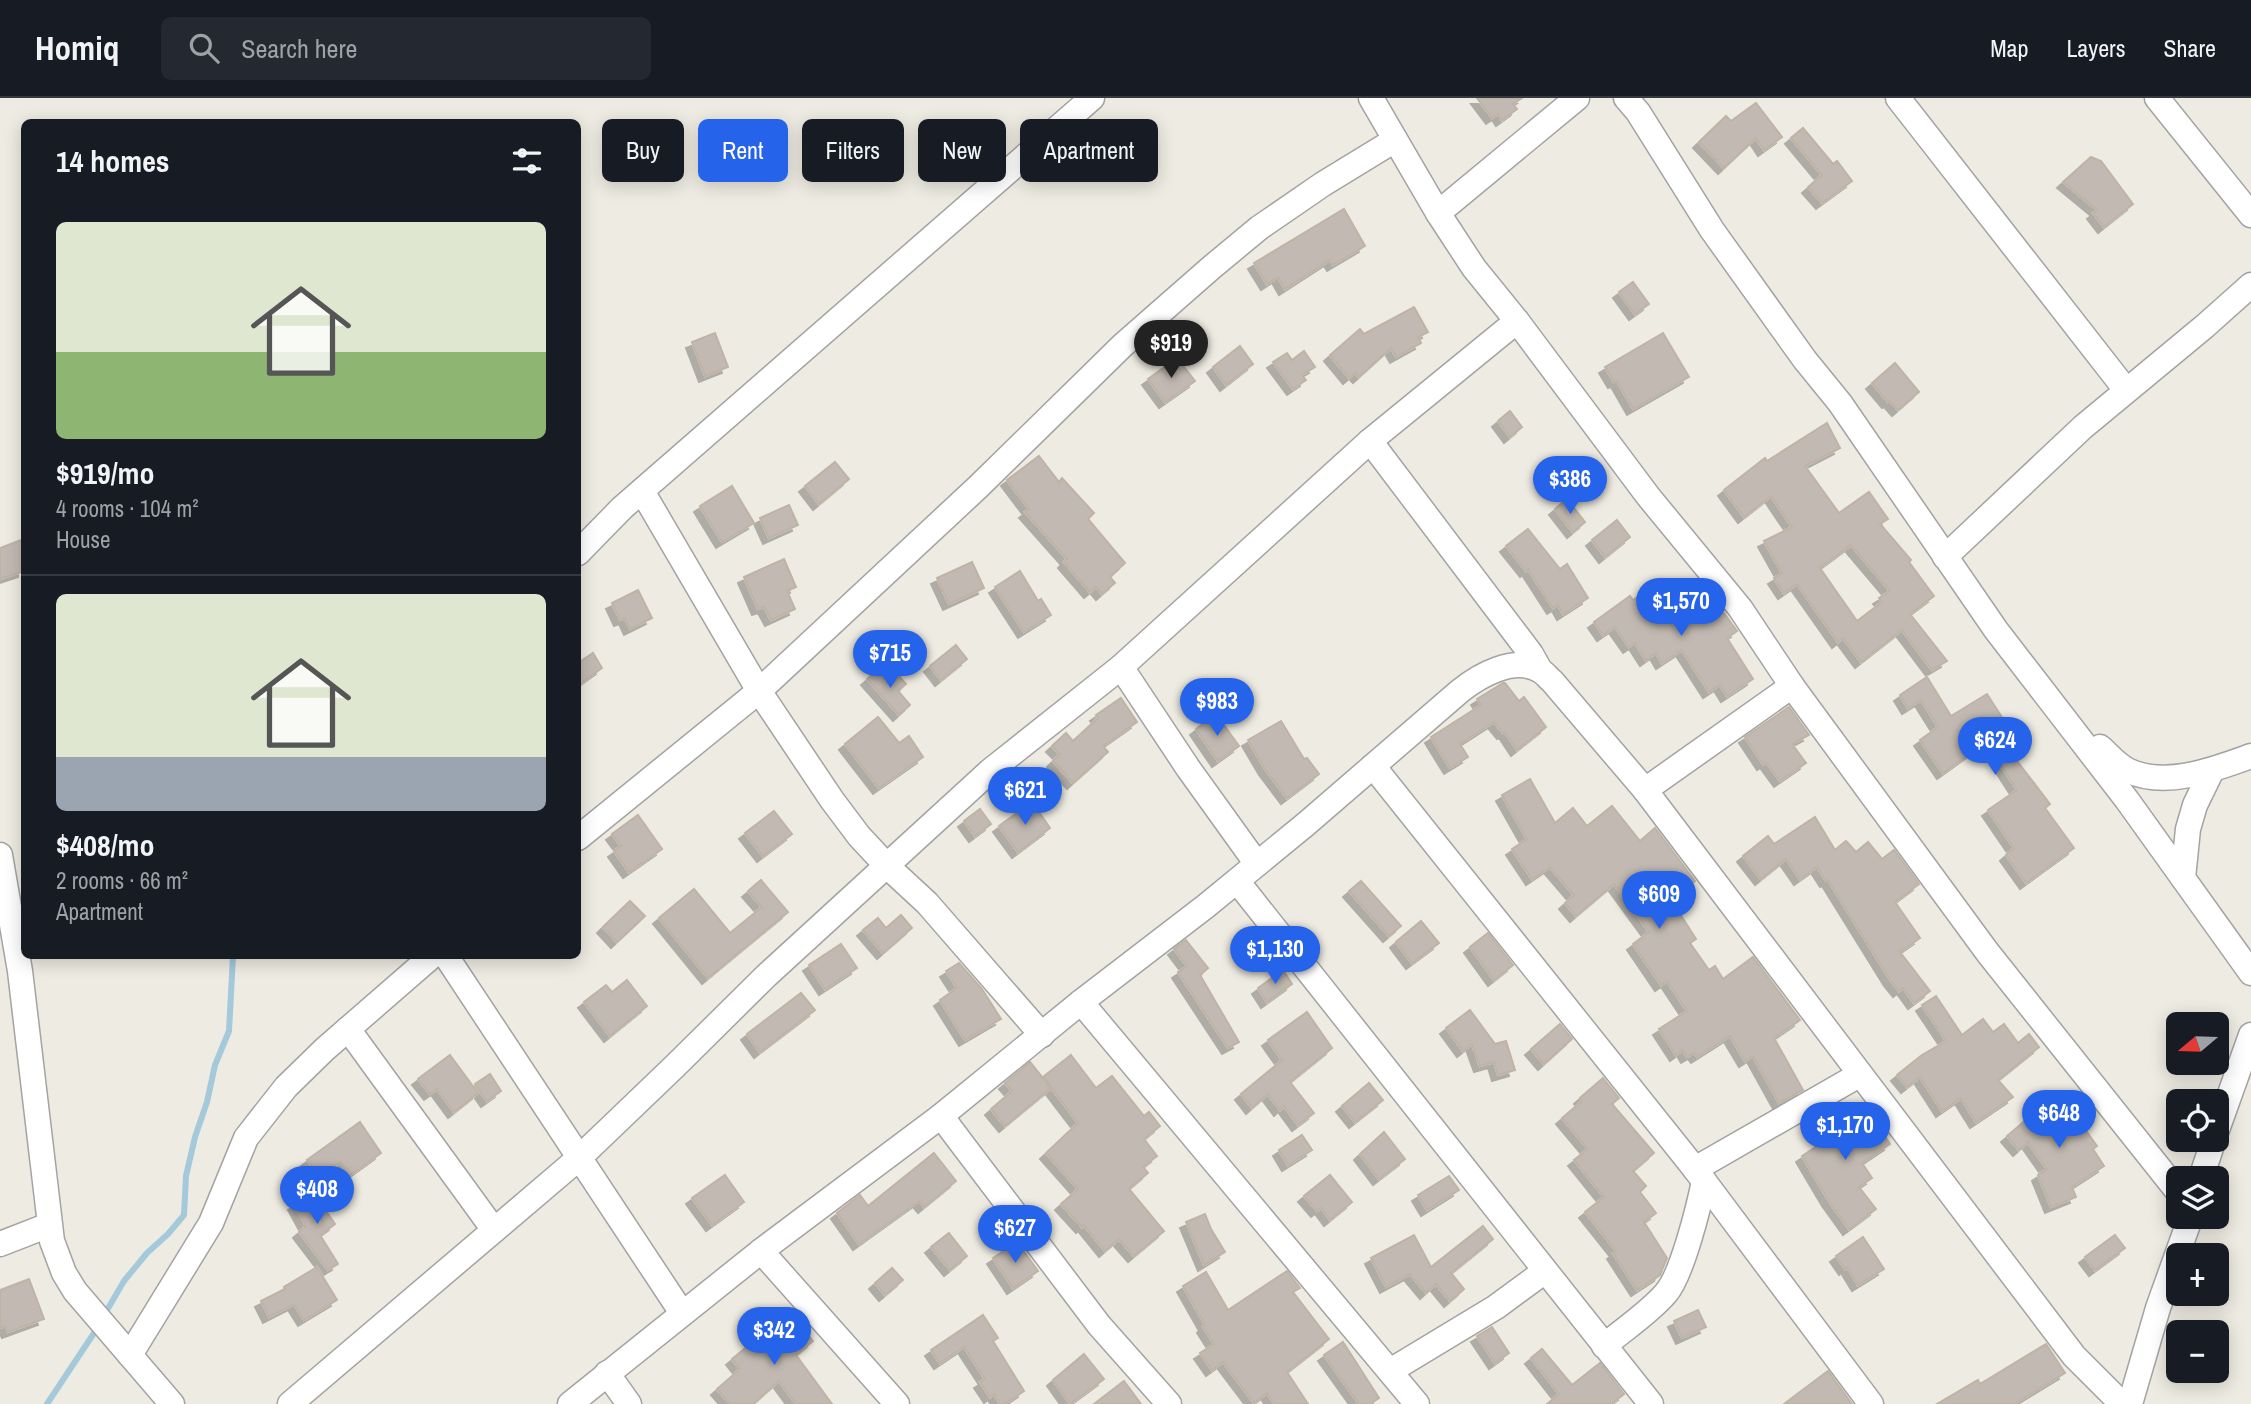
<!DOCTYPE html>
<html lang="en">
<head>
<meta charset="utf-8">
<style>
  body { margin:0; font-family:"Archivo Narrow",sans-serif; background:#242831; color:#f1f3f6; height:100vh; display:flex; flex-direction:column; font-size:26px; white-space:nowrap }
  * { box-sizing:border-box; margin:0 }
  p { font-size:23px; color:#9ea1a6 }
  .icon { flex:none; width:38px; height:38px; fill:none; stroke:currentColor; stroke-width:2; stroke-linecap:round; stroke-linejoin:round }
  .map { position:relative; flex:1; overflow:hidden }
  .drawer { position:absolute; left:21px; top:21px; width:560px; height:840px; display:flex; flex-direction:column; background:#171b24; border-radius:10px; box-shadow:0 4px 18px #0003 }
  .drawer>* { flex:none }
  .hud { position:absolute; left:602px; top:21px; width:665px; height:63px; display:flex; gap:14px }
  .needle { width:46px; rotate:251deg }
  .controls { position:absolute; left:2166px; top:914px; display:grid; gap:14px }
  .controls a { display:grid; place-items:center; width:63px; height:63px; border-radius:10px; background:#171b24; box-shadow:0 4px 18px #0003; font-size:35px }
  .price { position:absolute; translate:-50% -60px; padding:0 16px; border-radius:24px; background:#2563eb; color:#fff; font-size:23px; line-height:46px; filter:drop-shadow(0 2px 4px #0008) }
  .price::after { content:''; position:absolute; left:50%; top:42px; width:21px; height:16px; margin-left:-10px; background:inherit; clip-path:polygon(0 0,100% 0,50% 100%) }
  .price.current { background:#222; color:#fff }
  ul { padding:0; list-style:none }
  li { display:grid; align-content:center; gap:14px; height:371px; padding:0 35px }
  li+li { border-top:2px solid #363941 }
  li span { display:grid; place-items:center; height:217px; border-radius:10px; color:#555 }
  li>.icon { margin-inline-start:auto }
  span .icon { width:126px; height:126px; fill:#fffc; stroke-width:1 }
  li b { font-size:30px }
  h2 { display:flex; justify-content:space-between; align-items:center; height:84px; padding:0 35px; font-size:30px }
  .pill { padding:0 24px; border-radius:10px; background:#171b24; box-shadow:0 4px 18px #0003; font-size:24px; line-height:63px }
  .pill.current { background:#2563eb; color:#fff }
  header { display:flex; align-items:center; gap:42px; box-sizing:border-box; height:98px; padding:0 35px; background:#171b24; border-bottom:2px solid #363941 }
  header strong { font-size:33px }
  nav { display:flex; gap:38px; margin-inline-start:auto; font-size:24px }
  .search { width:490px; height:63px; background:#242831; display:flex; align-items:center; gap:18px; box-sizing:border-box; padding:0 24px; border-radius:10px; color:#9ea1a6; font-size:26px }
  .map>svg:first-child { display:block }
  .lines { fill:none; stroke-linecap:round; stroke-linejoin:round }
  .stream { stroke:#a3c9db; stroke-width:6 }
  .building { fill:#c2bab2; stroke:#bfb3a5; stroke-width:2; fill-rule:evenodd; filter:url(#shadow) }
  .minor-casing { stroke:#a3a3a3; stroke-width:27 }
  .minor { stroke:#fff; stroke-width:24 }
</style>
</head>
<body>
<header>
<strong>Homiq</strong>
<div class="search"><svg class="icon" aria-label="search" viewBox="0 0 24 24"><circle cx="10" cy="10" r="6"/><path d="M15 15l6 6"/></svg>Search here</div>
<nav><a>Map</a><a>Layers</a><a>Share</a></nav>
</header>
<div class="map">
<svg width="2251" height="1306" viewBox="0 0 2251 1306">
  <defs>
    <filter id="shadow"><feDropShadow dx="-6" dy="6" stdDeviation="0" flood-color="#0004"/></filter>
  </defs>
  <rect width="100%" height="100%" fill="#eeebe2"/>
  <g class="lines">
    <g class="stream">
      <path d="M103,1219L124,1183L147,1155L168,1136L184,1117L186,1078L195,1039L207,1004L215,967L229,933L233,858"/>
      <path d="M47,1306L98,1229"/>
    </g>
  </g>
  <g class="building">
    <path d="M1477,0H1522L1513,6L1517,11L1502,22L1498,16L1492,20Z"/>
    <path d="M1756,5L1782,39L1764,52L1756,40L1724,70L1699,44L1726,18L1731,23Z"/>
    <path d="M1803,30L1833,66L1837,63L1852,83L1822,105L1808,89L1822,77L1791,40Z"/>
    <path d="M2091,59L2101,63L2133,106L2104,129L2093,115L2097,112L2063,84Z"/>
    <path d="M1344,111L1365,148L1333,167L1330,162L1285,191L1278,179L1267,186L1254,165Z"/>
    <path d="M1633,184L1649,206L1635,216L1619,194Z"/>
    <path d="M1414,209L1428,234L1418,239L1421,245L1396,259L1391,250L1359,279L1355,275L1349,280L1330,257L1360,231L1364,236Z"/>
    <path d="M715,235L728,269L705,278L692,244Z"/>
    <path d="M1663,235L1689,279L1633,311L1617,283L1614,284L1605,269Z"/>
    <path d="M1240,248L1253,266L1226,287L1213,269Z"/>
    <path d="M1304,253L1315,269L1302,277L1306,282L1293,291L1273,264L1287,255L1292,262Z"/>
    <path d="M1177,260L1195,283L1165,304L1148,281Z"/>
    <path d="M1895,265L1919,294L1898,312L1890,303L1888,304L1872,285Z"/>
    <path d="M1510,313L1522,329L1510,339L1498,323Z"/>
    <path d="M1827,325L1840,350L1805,368L1839,415L1869,394L1888,421L1880,426L1911,462L1909,464L1934,498L1910,516L1947,563L1932,572L1902,532L1861,564L1843,540L1838,544L1797,486L1784,495L1774,480L1782,475L1764,443L1792,429L1771,398L1744,419L1724,392L1765,360L1767,363ZM1851,447L1890,493L1879,500L1882,504L1857,523L1820,470Z"/>
    <path d="M1039,358L1059,384L1062,380L1094,415L1088,421L1125,465L1110,479L1115,485L1102,496L1096,489L1090,494L1064,464L1067,461L1025,414L1029,411L1007,382Z"/>
    <path d="M835,364L849,381L819,406L805,388Z"/>
    <path d="M732,388L754,425L722,444L700,408Z"/>
    <path d="M1567,401L1585,424L1573,434L1555,411Z"/>
    <path d="M789,407L798,427L769,440L760,420Z"/>
    <path d="M1617,422L1630,439L1605,459L1592,442Z"/>
    <path d="M1528,431L1560,471L1567,466L1588,500L1563,516L1558,507L1553,510L1528,471L1526,473L1506,448Z"/>
    <path d="M24,441V473L0,481V450Z"/>
    <path d="M784,461L796,489L787,493L795,511L771,522L764,509L758,511L744,479Z"/>
    <path d="M972,464L984,490L949,506L937,480Z"/>
    <path d="M1020,473L1038,503L1041,501L1051,517L1024,534L995,489Z"/>
    <path d="M1651,490L1676,526L1712,499L1737,533L1727,540L1753,581L1727,598L1720,587L1709,594L1682,552L1662,565L1656,555L1646,562L1635,545L1629,549L1615,529L1603,537L1594,524L1630,498L1633,502Z"/>
    <path d="M638,492L652,520L630,531L625,520L620,522L612,505Z"/>
    <path d="M956,547L967,561L941,582L930,568Z"/>
    <path d="M593,555L602,570L578,587V565Z"/>
    <path d="M879,571L887,581L895,574L906,586L898,593L910,607L899,617L867,581Z"/>
    <path d="M1927,579L1951,618L1987,596L2007,627L2001,630L2018,657L2014,659L2050,706L2045,710L2074,750L2026,785L2006,757L2014,750L1988,712L2017,692L1986,644L1943,675L1920,642L1938,629L1921,602L1908,610L1900,597Z"/>
    <path d="M1503,585H1505L1519,603L1524,599L1546,629L1517,652L1505,634L1503,635L1494,624L1460,646L1468,659L1450,670L1431,639L1481,607L1477,601Z"/>
    <path d="M1121,600L1137,624L1103,648L1108,654L1073,685L1053,663L1060,656L1052,648L1066,635L1073,643L1098,620L1096,617Z"/>
    <path d="M1789,609L1809,637L1792,646L1806,665L1780,683L1766,664L1763,666L1745,639Z"/>
    <path d="M1216,616L1239,648L1218,663L1196,631Z"/>
    <path d="M878,619L899,645L909,638L923,659L879,690L845,646Z"/>
    <path d="M1281,623L1304,661L1307,660L1319,676L1287,700L1265,671L1248,642Z"/>
    <path d="M1530,681L1555,725L1573,710L1587,728L1612,708L1640,743L1655,730L1695,783L1671,802L1696,841L1690,845L1709,872L1715,868L1723,881L1753,859L1800,922L1774,940L1803,992L1779,1005L1753,958L1745,963L1730,938L1697,959L1694,955L1687,959L1683,952L1676,957L1659,931L1687,913L1667,883L1661,887L1633,846L1649,834L1614,786L1576,818L1565,805L1574,797L1550,769L1532,781L1512,751L1527,741L1502,697Z"/>
    <path d="M1032,704L1050,730L1018,754L999,728Z"/>
    <path d="M980,711L991,726L975,738L964,723Z"/>
    <path d="M774,713L792,736L763,758L745,735Z"/>
    <path d="M638,717L662,751L629,774L614,753L621,748L612,736Z"/>
    <path d="M1815,719L1835,752L1846,743L1856,754L1868,744L1882,761L1894,752L1919,786L1895,804L1920,840L1900,854L1930,893L1914,905L1903,890L1899,893L1890,882L1828,782L1826,783L1817,769L1800,781L1786,761L1761,781L1743,758L1768,738L1774,746Z"/>
    <path d="M761,782L788,814L708,880L659,820L694,791L730,835L762,809L748,793Z"/>
    <path d="M1361,783L1401,828L1389,838L1349,793Z"/>
    <path d="M630,803L645,818L617,844L603,829Z"/>
    <path d="M901,817L912,830L883,855L863,832L878,820L886,830Z"/>
    <path d="M1421,823L1439,845L1412,865L1396,844Z"/>
    <path d="M1488,835L1513,867L1494,882L1470,849Z"/>
    <path d="M1186,842L1208,870L1200,877L1239,944L1228,950L1178,874L1187,868L1174,851Z"/>
    <path d="M841,846L857,870L825,891L809,867Z"/>
    <path d="M959,865L982,891L1001,921L965,942L940,902L957,890L946,873Z"/>
    <path d="M1283,872L1292,886L1267,904L1258,890Z"/>
    <path d="M627,882L647,908L610,938L584,904L606,887L612,894Z"/>
    <path d="M801,895L815,912L760,954L747,936Z"/>
    <path d="M1936,898L1962,937L1983,921L1993,934L2004,926L2018,945L2029,936L2039,949L1998,982L2013,999L1976,1024L1961,1000L1942,1013L1920,979L1907,989L1897,977L1922,957L1946,943L1922,907Z"/>
    <path d="M1470,912L1495,946L1506,943L1515,972L1498,977L1494,964L1480,968L1472,946L1463,953L1446,930Z"/>
    <path d="M1307,914L1332,950L1290,984L1314,1015L1298,1027L1284,1008L1280,1012L1268,996L1252,1010L1241,996L1282,962L1268,942Z"/>
    <path d="M1560,926L1572,941L1544,966L1531,951Z"/>
    <path d="M450,957L478,995L454,1014L437,991L430,996L418,981Z"/>
    <path d="M1071,957L1096,990L1112,978L1144,1018L1149,1014L1160,1028L1144,1041L1157,1058L1143,1069L1148,1075L1129,1091L1164,1133L1134,1158L1119,1141L1105,1153L1084,1127L1082,1129L1061,1106L1078,1091L1046,1055L1078,1025L1043,979Z"/>
    <path d="M1030,964L1051,990L1005,1028L991,1011L1012,993L1005,985Z"/>
    <path d="M490,976L501,993L487,1003L475,986Z"/>
    <path d="M1603,980L1619,1000L1612,1006L1654,1055L1633,1073L1646,1088L1640,1094L1656,1115L1644,1124L1667,1160L1660,1177L1637,1192L1613,1155L1616,1153L1585,1114L1604,1099L1574,1062L1588,1051L1562,1020L1582,1003L1580,1000Z"/>
    <path d="M1369,985L1383,1002L1355,1024L1342,1008Z"/>
    <path d="M2054,998L2073,1020L2076,1019L2097,1048L2093,1051L2104,1068L2072,1089L2076,1099L2051,1109L2038,1077L2047,1071L2028,1044L2019,1052L2007,1038Z"/>
    <path d="M1835,1008L1848,1027L1862,1018L1867,1026L1873,1021L1890,1046L1862,1065L1872,1080L1859,1089L1876,1111L1849,1131L1828,1102L1802,1058L1823,1044L1809,1023Z"/>
    <path d="M360,1024L381,1055L349,1078L340,1064L320,1079L307,1062Z"/>
    <path d="M1384,1034L1405,1061L1379,1081L1360,1056Z"/>
    <path d="M1302,1037L1312,1052L1288,1067L1279,1052Z"/>
    <path d="M934,1055L956,1083L924,1109L919,1103L859,1146L837,1115L860,1097L868,1108Z"/>
    <path d="M725,1077L744,1104L712,1127L692,1100Z"/>
    <path d="M1330,1077L1352,1104L1330,1122L1321,1110L1317,1113L1304,1098Z"/>
    <path d="M1449,1078L1459,1092L1427,1112L1418,1097Z"/>
    <path d="M320,1092L328,1108L324,1110L335,1126L320,1137L338,1166L328,1172L299,1134L306,1128L294,1106Z"/>
    <path d="M1205,1116L1211,1131L1225,1154L1204,1167L1186,1124Z"/>
    <path d="M1483,1128L1493,1141L1451,1175L1464,1191L1450,1203L1436,1186L1426,1195L1410,1176L1386,1189L1371,1160L1414,1137L1431,1169Z"/>
    <path d="M949,1135L967,1158L950,1172L931,1149Z"/>
    <path d="M2115,1137L2125,1150L2095,1172L2085,1159Z"/>
    <path d="M1863,1139L1884,1171L1858,1187L1847,1169L1845,1171L1836,1158Z"/>
    <path d="M1017,1144L1038,1173L1013,1190L993,1160Z"/>
    <path d="M317,1169L337,1202L304,1222L294,1206L269,1219L261,1203L285,1191L284,1189Z"/>
    <path d="M892,1170L903,1182L885,1197L875,1185Z"/>
    <path d="M1287,1173L1300,1190L1293,1194L1329,1241L1287,1274L1308,1306H1274L1267,1295L1254,1305L1223,1264L1212,1272L1200,1255L1214,1246L1203,1229L1205,1227L1183,1188L1206,1174L1228,1212Z"/>
    <path d="M29,1181L44,1221L8,1234L5,1228L0,1230V1192Z"/>
    <path d="M1698,1212L1706,1229L1682,1240L1674,1223Z"/>
    <path d="M790,1214L813,1243L796,1257L832,1306H796L779,1283L753,1306H730L717,1291L740,1271L732,1261Z"/>
    <path d="M983,1217L998,1240L993,1243L1024,1293L1005,1306H1000L994,1296L990,1299L980,1284L985,1281L964,1249L940,1265L931,1252Z"/>
    <path d="M1492,1229L1509,1255L1495,1265L1477,1238Z"/>
    <path d="M1343,1244L1379,1300L1370,1306H1359L1324,1257Z"/>
    <path d="M2046,1246L2065,1275L2014,1306H1937L1978,1282L1980,1286Z"/>
    <path d="M1542,1251L1572,1287L1600,1265L1624,1296L1611,1306H1547L1559,1296L1531,1260Z"/>
    <path d="M1084,1256L1104,1281L1070,1306L1053,1282Z"/>
    <path d="M1828,1273L1852,1306H1784Z"/>
    <path d="M1124,1283L1141,1306H1094Z"/>
  </g>
  <g class="lines">
    <defs>
      <g id="minor">
        <path d="M1371,0L1438,115L1474,170L1517,223L1648,398L1740,510L1792,588L1988,855L2179,1095"/>
        <path d="M1626,0L1638,14L1712,132L1805,262L1840,305L1996,532L2127,702L2251,875"/>
        <path d="M1898,0L2126,292"/>
        <path d="M2157,0L2251,117"/>
        <path d="M1438,115L1577,0"/>
        <path d="M1370,343L1531,556L1540,572"/>
        <path d="M642,393L759,593L832,702L859,738L887,768L927,805L1042,937"/>
        <path d="M578,455L622,410L1092,0"/>
        <path d="M1945,459L2083,329L2205,228L2251,187"/>
        <path d="M1121,569L1188,670L1257,766"/>
        <path d="M2100,649C2109,657 2118,668 2129,673C2167,690 2215,671 2251,658"/>
        <path d="M1373,668L1695,1071L1871,1306"/>
        <path d="M1645,692L1792,588"/>
        <path d="M578,740L759,593L978,389L1123,247L1212,169L1259,130L1323,86L1395,42"/>
        <path d="M0,757L20,873L52,1143L64,1175L75,1193L172,1306"/>
        <path d="M2183,780L2188,731L2195,707L2212,672"/>
        <path d="M1237,783L1651,1306"/>
        <path d="M446,858L682,1215"/>
        <path d="M1081,904L1417,1306"/>
        <path d="M348,931L494,1132"/>
        <path d="M941,1018L1099,1227L1169,1306"/>
        <path d="M2217,1032L2251,937"/>
        <path d="M1695,1071L1859,977"/>
        <path d="M2201,1080L2214,1041"/>
        <path d="M0,1146L49,1127"/>
        <path d="M761,1153L897,1306"/>
        <path d="M1604,1248C1624,1231 1649,1215 1666,1195C1682,1177 1699,1108 1704,1083"/>
        <path d="M130,1257L211,1125L246,1040L286,989L325,951L432,858"/>
        <path d="M1390,1273L1496,1209L1545,1173"/>
        <path d="M607,1275L629,1306"/>
        <path d="M290,1306L579,1060L674,969L766,878L990,673L1121,569L1370,343L1517,223"/>
        <path d="M570,1306L761,1153L941,1018L1081,904L1206,808L1306,726L1460,593C1480,577 1514,558 1539,572C1544,574 1548,580 1552,583L1645,692L2074,1258L2122,1306"/>
        <path d="M2130,1306L2158,1210L2191,1118"/>
      </g>
    </defs>
    <use href="#minor" class="minor-casing"/>
    <use href="#minor" class="minor"/>
  </g>
</svg>
<div class="controls">
<a><svg class="needle" viewBox="-14 -14 28 28"><path d="M0-13l5 13h-10z" fill="#e53935"/><path d="M0 13l5-13h-10z" fill="#9ea1a6"/></svg></a>
<a><svg class="icon" aria-label="locate" viewBox="0 0 24 24"><circle cx="12" cy="12" r="6"/><path d="M12 2v4M12 18v4M2 12h4M18 12h4"/></svg></a>
<a><svg class="icon" aria-label="layers" viewBox="0 0 24 24"><path d="M12 4l9 5-9 5-9-5zM3 14l9 5 9-5"/></svg></a>
<a>+</a>
<a>−</a>
</div>
<b class="price current" style="left:1171px;top:282px">$919</b>
<b class="price" style="left:1570px;top:418px">$386</b>
<b class="price" style="left:1681px;top:540px">$1,570</b>
<b class="price" style="left:890px;top:592px">$715</b>
<b class="price" style="left:1217px;top:640px">$983</b>
<b class="price" style="left:1995px;top:679px">$624</b>
<b class="price" style="left:1025px;top:729px">$621</b>
<b class="price" style="left:1659px;top:833px">$609</b>
<b class="price" style="left:1275px;top:888px">$1,130</b>
<b class="price" style="left:2059px;top:1052px">$648</b>
<b class="price" style="left:1845px;top:1064px">$1,170</b>
<b class="price" style="left:317px;top:1128px">$408</b>
<b class="price" style="left:1015px;top:1167px">$627</b>
<b class="price" style="left:774px;top:1269px">$342</b>
<div class="hud">
<a class="pill">Buy</a>
<a class="pill current">Rent</a>
<a class="pill">Filters</a>
<a class="pill">New</a>
<a class="pill">Apartment</a>
</div>
<section class="drawer">
<h2>14 homes<svg class="icon" aria-label="filters" viewBox="0 0 24 24"><path d="M4 7h16M4 17h16"/><circle cx="9" cy="7" r="2"/><circle cx="15" cy="17" r="2"/></svg></h2>
<ul>
<li><span style="background:linear-gradient(#dfe7d0 60%,#8fb573 0)"><svg class="icon" aria-label="home" viewBox="0 0 24 24"><path d="M3 11l9-7 9 7M6 9v11h12V9"/></svg></span><div><b>$919/mo</b><p>4 rooms · 104 m²</p><p>House</p></div></li>
<li><span style="background:linear-gradient(#dfe7d0 75%,#9aa5b1 0)"><svg class="icon" aria-label="home" viewBox="0 0 24 24"><path d="M3 11l9-7 9 7M6 9v11h12V9"/></svg></span><div><b>$408/mo</b><p>2 rooms · 66 m²</p><p>Apartment</p></div></li>
</ul>
</section>
</div>
</body>
</html>
